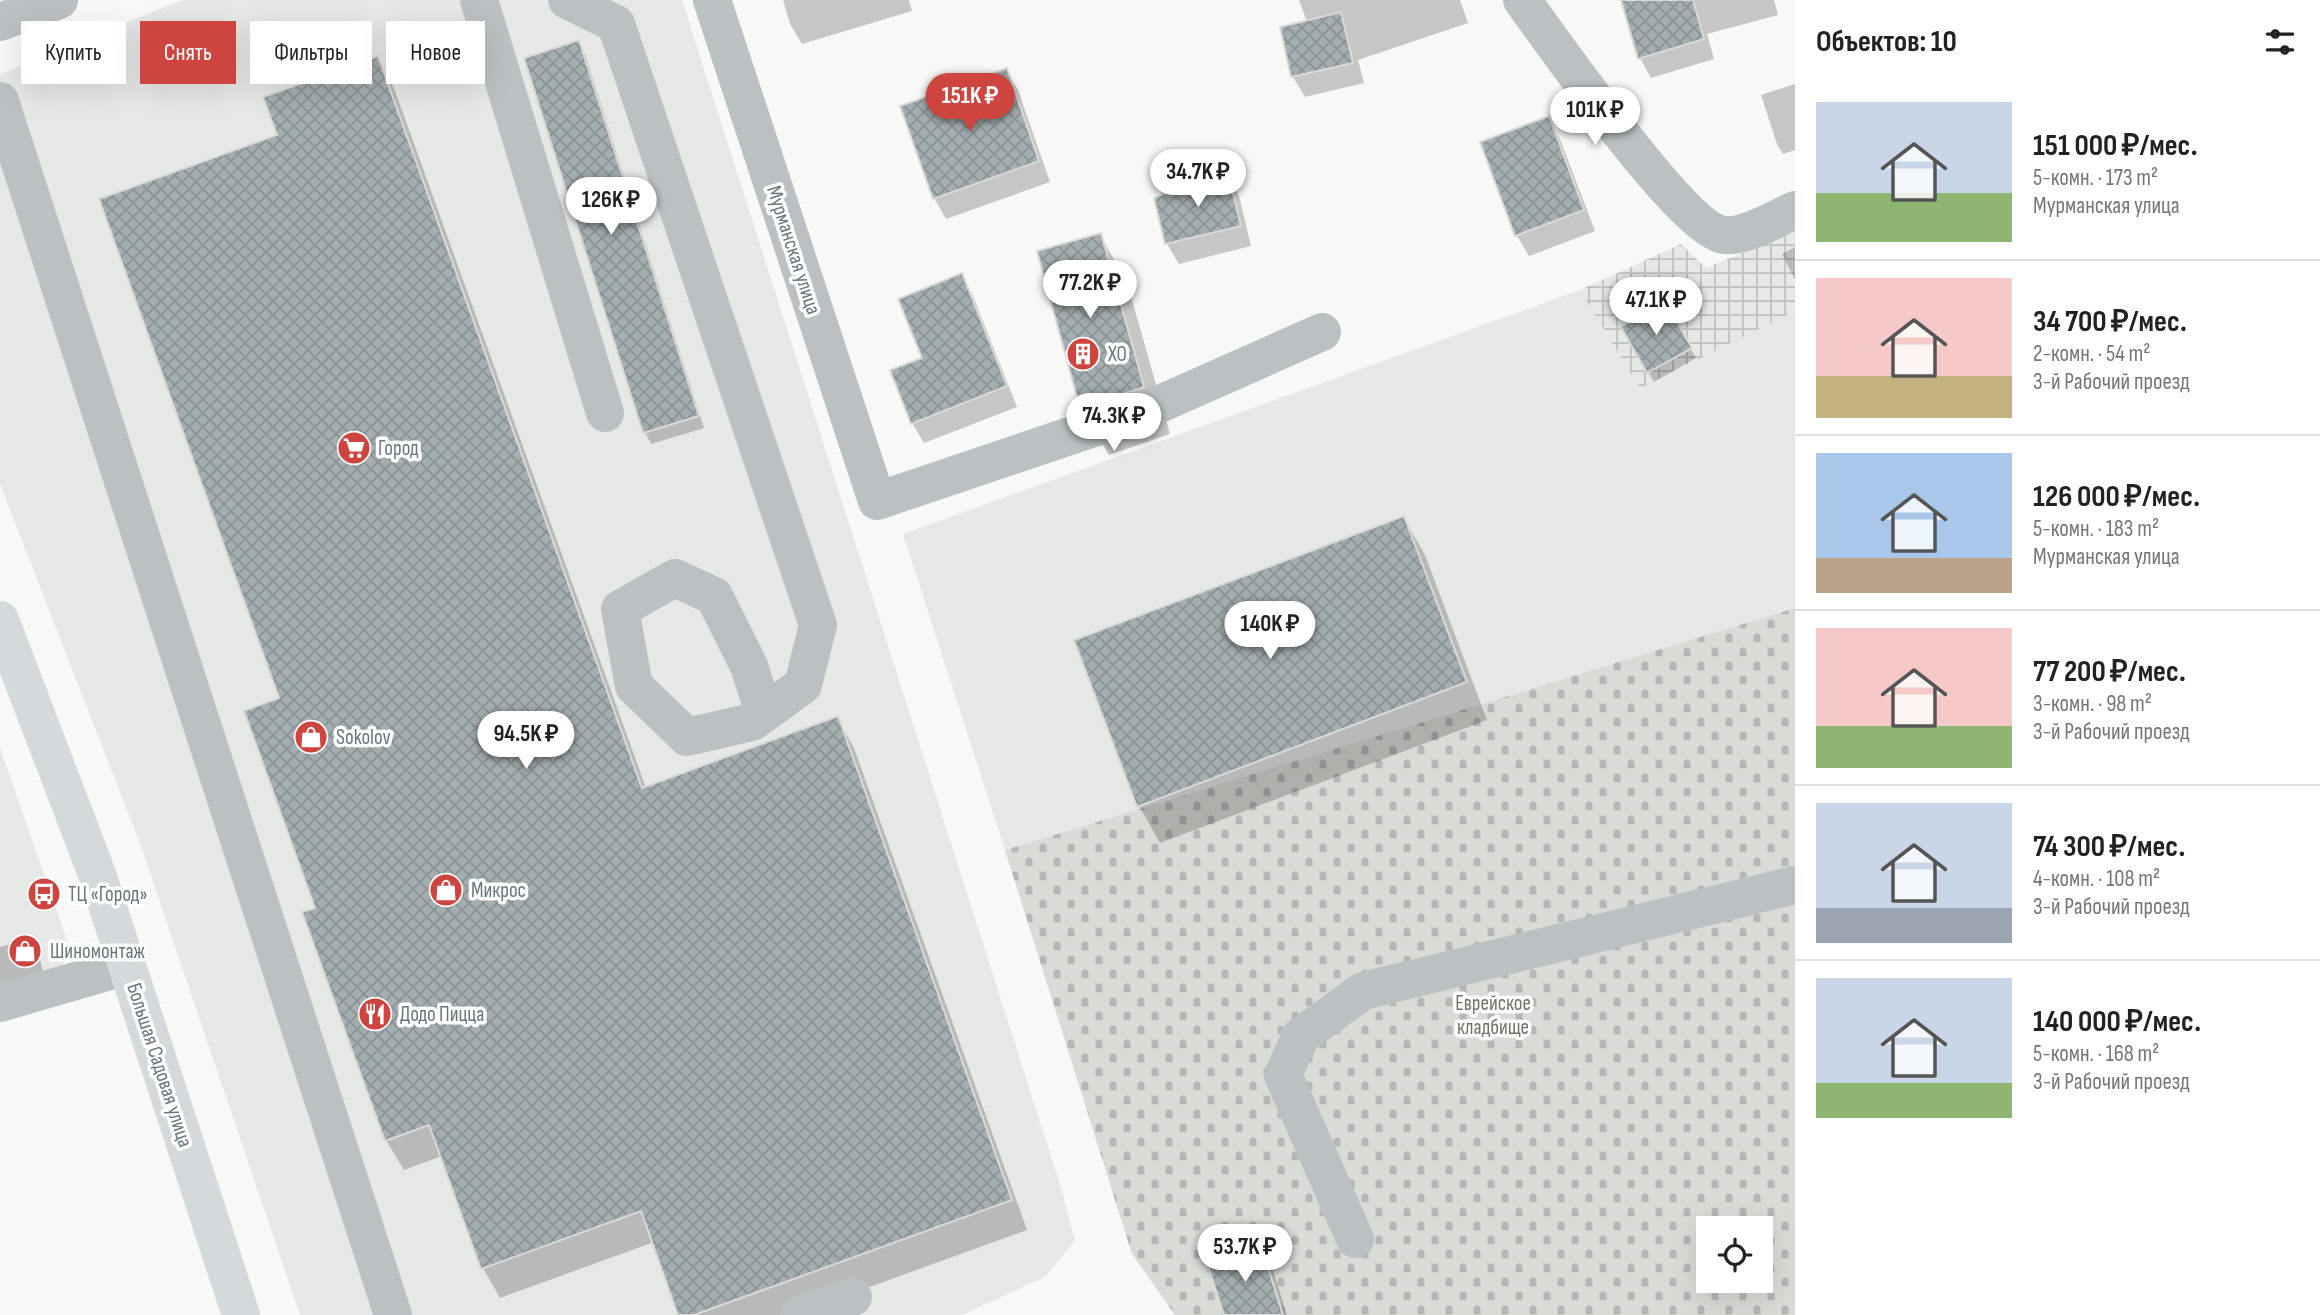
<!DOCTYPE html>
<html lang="ru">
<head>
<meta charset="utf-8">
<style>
  body { margin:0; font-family:"Sofia Sans Condensed",sans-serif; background:#f6f6f6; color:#222; height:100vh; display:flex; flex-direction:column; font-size:26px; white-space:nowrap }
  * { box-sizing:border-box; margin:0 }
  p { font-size:23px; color:#767676 }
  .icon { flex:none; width:38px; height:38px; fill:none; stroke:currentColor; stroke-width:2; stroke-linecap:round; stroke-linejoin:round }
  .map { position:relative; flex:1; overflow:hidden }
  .panel { display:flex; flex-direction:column; background:#fff; width:525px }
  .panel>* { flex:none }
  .banner { position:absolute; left:21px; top:21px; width:665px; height:63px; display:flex; gap:14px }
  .buttons { position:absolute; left:1696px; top:1216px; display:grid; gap:14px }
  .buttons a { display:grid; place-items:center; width:77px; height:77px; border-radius:0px; background:#fff; box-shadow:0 7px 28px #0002; font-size:35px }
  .price { position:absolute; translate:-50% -60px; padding:0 16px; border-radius:24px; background:#fff; color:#222; font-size:23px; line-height:46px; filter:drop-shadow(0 2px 4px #0008) }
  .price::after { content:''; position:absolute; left:50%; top:42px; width:21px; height:16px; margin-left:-10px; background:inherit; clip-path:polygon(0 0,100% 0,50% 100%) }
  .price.active { background:#ce4540; color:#fff }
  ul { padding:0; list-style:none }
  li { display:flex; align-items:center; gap:21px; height:175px; padding:0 21px }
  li+li { border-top:2px solid #e0e0e0 }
  li span { display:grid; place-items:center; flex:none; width:196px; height:140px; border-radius:0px; color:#555 }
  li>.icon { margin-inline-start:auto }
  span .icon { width:84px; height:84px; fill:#fffc; stroke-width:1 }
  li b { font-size:30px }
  h2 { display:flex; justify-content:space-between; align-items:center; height:84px; padding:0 21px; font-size:30px }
  .pill { padding:0 24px; border-radius:0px; background:#fff; box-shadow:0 7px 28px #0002; font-size:24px; line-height:63px }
  .pill.active { background:#ce4540; color:#fff }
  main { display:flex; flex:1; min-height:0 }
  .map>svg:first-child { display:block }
  .built { fill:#e6e8e6 }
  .industrial { fill:url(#industrial-grid) }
  .cemetery { fill:url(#cemetery-stones); fill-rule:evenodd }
  .shadow { fill:#0003 }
  .building { fill:url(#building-cross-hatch); stroke:#dad9d8; stroke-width:2 }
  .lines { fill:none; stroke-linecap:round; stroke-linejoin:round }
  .minor { stroke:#bbc1c3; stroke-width:38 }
  .major { stroke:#d4d9db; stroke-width:38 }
  .labels { text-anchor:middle; stroke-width:7; stroke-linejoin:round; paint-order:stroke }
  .street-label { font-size:21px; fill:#66787d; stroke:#fff }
  .poi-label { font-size:21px; fill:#66787d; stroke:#fff; text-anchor:start }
  .park-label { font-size:21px; fill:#6b7665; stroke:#fff }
</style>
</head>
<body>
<main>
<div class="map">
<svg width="1795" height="1315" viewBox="0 0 1795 1315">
  <defs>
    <pattern id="industrial-grid" width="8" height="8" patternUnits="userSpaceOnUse" patternTransform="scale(1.75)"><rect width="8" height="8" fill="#e6e8e6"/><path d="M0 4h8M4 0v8" fill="none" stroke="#bec1c0"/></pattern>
    <pattern id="cemetery-stones" width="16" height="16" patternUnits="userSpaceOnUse" patternTransform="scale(1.75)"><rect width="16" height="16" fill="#d9dcd6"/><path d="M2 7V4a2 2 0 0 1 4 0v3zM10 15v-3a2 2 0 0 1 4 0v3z" fill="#b4b7b3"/></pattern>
    <pattern id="building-cross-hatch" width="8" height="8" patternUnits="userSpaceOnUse" patternTransform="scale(1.75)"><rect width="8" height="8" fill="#a4adb0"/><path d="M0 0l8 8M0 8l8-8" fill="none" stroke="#899294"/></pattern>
  </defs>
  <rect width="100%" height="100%" fill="#f8f8f6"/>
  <g class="built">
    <path d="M182,0H682L1061,1188L1075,1241L1045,1277L962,1315H300L141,846L0,484V74Z"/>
    <path d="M1580,290L1640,387L1795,311V608L1005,850L903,534Z"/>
    <path d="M0,748L70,949L60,973L0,991Z"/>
  </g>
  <path class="industrial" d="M1795,231V311L1640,388L1580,290L1681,244L1706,268Z"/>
  <path class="cemetery" d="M1795,608V1315H1175L1132,1254L1005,850ZM1708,1228H1760V1281H1708Z"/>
  <g class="shadow">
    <path d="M783,0H909L912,11L802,44L790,24Z"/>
    <path d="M1299,0H1460L1468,23L1358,60L1364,83L1305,97L1293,77L1282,28L1307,22Z"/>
    <path d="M1623,0H1774L1778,15L1707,34L1714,59L1651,78L1640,58Z"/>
    <path d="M579,42L585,54L704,428L651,444L645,432Z"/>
    <path d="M377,58L394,88L646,788L837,718L854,748L1027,1230L792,1315H680L654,1242L500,1298L483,1268L442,1156L404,1170L386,1140L317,909L281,699L279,137Z"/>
    <path d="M1006,70L1018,90L1050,182L946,219L934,198Z"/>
    <path d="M1795,84V150L1783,154L1777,144L1761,95Z"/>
    <path d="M1548,118L1560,139L1595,231L1529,256L1517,236L1482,143Z"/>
    <path d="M1227,175L1239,196L1251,246L1179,264L1167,244L1156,199Z"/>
    <path d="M1100,235L1127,282L1170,434L1109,455L1082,408L1039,253Z"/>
    <path d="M1795,247V280L1782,254Z"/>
    <path d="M961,275L973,296L1017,407L924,443L912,423L924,359Z"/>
    <path d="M1664,304L1696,358L1654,382L1623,328Z"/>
    <path d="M1404,518L1425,555L1487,720L1160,843L1139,806L1076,641Z"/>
    <path d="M31,938L37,948L45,979L0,992V947Z"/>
    <path d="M1260,1247L1272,1267L1287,1315H1226Z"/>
  </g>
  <g class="building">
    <path d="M1621,0H1693L1704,39L1638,59Z"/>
    <path d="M1341,12L1353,63L1291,77L1280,27Z"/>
    <path d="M579,40L699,416L643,433L524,58Z"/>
    <path d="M378,56L642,788L838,716L1012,1200L694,1315H678L641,1211L481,1269L429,1125L385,1141L302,912L315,908L244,711L279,698L99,199L277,135L263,97Z"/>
    <path d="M1007,68L1039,161L933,199L900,106Z"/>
    <path d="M1549,116L1584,210L1515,236L1480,142Z"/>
    <path d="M1228,173L1241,226L1165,244L1154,198L1198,180Z"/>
    <path d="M1101,233L1144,387L1080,408L1037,251Z"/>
    <path d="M962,273L1007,386L911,424L890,370L922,358L898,299Z"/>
    <path d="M1665,301L1692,348L1647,373L1621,327Z"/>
    <path d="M1404,516L1467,682L1137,807L1074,640Z"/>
    <path d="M1261,1245L1283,1315H1224L1207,1263Z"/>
  </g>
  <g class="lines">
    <g class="minor">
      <path d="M479,0L605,413"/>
      <path d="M567,0L616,24L818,625L803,685L752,722L687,737L634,686L620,609L675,578L714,596L749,666L764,713"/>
      <path d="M712,0L877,501L1144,411L1322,332"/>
      <path d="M1522,0C1552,41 1683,229 1724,235C1744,238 1777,218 1795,210"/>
      <path d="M0,22L59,0"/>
      <path d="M0,101L393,1315"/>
      <path d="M0,1003L127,966"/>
      <path d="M1355,1239L1283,1075L1301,1036L1363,991L1795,885"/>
      <path d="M799,1315L853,1297"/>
    </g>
    <path class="major" d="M0,620L97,874L241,1315"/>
  </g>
  <defs>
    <symbol id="building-disc" viewBox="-11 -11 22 22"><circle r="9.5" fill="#ce4540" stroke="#fff"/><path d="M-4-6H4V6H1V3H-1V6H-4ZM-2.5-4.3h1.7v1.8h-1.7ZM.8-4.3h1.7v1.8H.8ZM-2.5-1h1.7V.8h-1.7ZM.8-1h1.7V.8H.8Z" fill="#fff"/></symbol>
    <symbol id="supermarket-disc" viewBox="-11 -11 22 22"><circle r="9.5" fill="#ce4540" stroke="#fff"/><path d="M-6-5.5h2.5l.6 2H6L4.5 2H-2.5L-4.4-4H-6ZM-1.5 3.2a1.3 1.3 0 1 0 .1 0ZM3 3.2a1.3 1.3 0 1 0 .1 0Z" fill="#fff"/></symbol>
    <symbol id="shop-disc" viewBox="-11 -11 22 22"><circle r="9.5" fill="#ce4540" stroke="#fff"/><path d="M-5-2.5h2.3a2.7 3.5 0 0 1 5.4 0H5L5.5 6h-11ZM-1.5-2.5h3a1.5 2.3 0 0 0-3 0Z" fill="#fff"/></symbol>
    <symbol id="bus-disc" viewBox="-11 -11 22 22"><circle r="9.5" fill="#ce4540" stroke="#fff"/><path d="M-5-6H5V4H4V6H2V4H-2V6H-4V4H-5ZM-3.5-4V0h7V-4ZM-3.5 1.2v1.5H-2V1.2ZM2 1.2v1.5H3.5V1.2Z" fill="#fff"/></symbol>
    <symbol id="restaurant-disc" viewBox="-11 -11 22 22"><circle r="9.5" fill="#ce4540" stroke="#fff"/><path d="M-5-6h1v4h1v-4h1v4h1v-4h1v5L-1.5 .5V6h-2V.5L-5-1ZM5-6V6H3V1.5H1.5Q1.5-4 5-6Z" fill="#fff"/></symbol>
  </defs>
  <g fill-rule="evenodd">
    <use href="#building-disc" x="1064" y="335" width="38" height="38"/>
    <use href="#supermarket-disc" x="335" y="429" width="38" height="38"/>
    <use href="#shop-disc" x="292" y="718" width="38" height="38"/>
    <use href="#shop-disc" x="427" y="871" width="38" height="38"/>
    <use href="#bus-disc" x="25" y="875" width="38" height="38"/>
    <use href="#shop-disc" x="6" y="932" width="38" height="38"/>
    <use href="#restaurant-disc" x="356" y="995" width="38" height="38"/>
  </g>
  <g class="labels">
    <g class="street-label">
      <text transform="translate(794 250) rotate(72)" y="7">Мурманская улица</text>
      <text transform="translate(160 1065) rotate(72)" y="7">Большая Садовая улица</text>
    </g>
    <g class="poi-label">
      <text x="1108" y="361">ХО</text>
      <text x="378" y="455">Город</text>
      <text x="336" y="744">Sokolov</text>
      <text x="471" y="897">Микрос</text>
      <text x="68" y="901">ТЦ «Город»</text>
      <text x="50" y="958">Шиномонтаж</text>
      <text x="400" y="1021">Додо Пицца</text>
    </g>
    <g class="park-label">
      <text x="1493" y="1010">Еврейское<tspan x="1493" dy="24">кладбище</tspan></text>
    </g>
  </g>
</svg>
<div class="buttons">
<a><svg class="icon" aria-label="locate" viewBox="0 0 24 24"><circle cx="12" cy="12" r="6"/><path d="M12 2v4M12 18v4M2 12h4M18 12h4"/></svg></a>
</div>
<b class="price active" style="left:970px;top:133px">151K ₽</b>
<b class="price" style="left:1595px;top:147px">101K ₽</b>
<b class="price" style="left:1198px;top:209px">34.7K ₽</b>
<b class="price" style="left:611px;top:237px">126K ₽</b>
<b class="price" style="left:1090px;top:320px">77.2K ₽</b>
<b class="price" style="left:1656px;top:337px">47.1K ₽</b>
<b class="price" style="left:1114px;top:453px">74.3K ₽</b>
<b class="price" style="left:1270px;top:661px">140K ₽</b>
<b class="price" style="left:526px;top:771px">94.5K ₽</b>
<b class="price" style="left:1245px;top:1284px">53.7K ₽</b>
<div class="banner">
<a class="pill">Купить</a>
<a class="pill active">Снять</a>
<a class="pill">Фильтры</a>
<a class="pill">Новое</a>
</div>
</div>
<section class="panel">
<h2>Объектов: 10<svg class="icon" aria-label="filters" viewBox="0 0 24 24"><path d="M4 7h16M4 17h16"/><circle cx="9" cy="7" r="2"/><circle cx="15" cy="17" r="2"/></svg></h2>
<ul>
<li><span style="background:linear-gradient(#c9d6e8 65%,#8fb573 0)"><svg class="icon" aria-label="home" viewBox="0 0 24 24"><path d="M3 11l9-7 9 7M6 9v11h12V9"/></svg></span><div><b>151 000 ₽/мес.</b><p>5-комн. · 173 m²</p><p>Мурманская улица</p></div></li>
<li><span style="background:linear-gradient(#f6c9c9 70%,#c2b280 0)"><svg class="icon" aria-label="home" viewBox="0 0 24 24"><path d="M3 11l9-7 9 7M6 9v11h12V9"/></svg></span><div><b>34 700 ₽/мес.</b><p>2-комн. · 54 m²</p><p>3-й Рабочий проезд</p></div></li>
<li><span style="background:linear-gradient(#a9c7e8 75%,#b9a48a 0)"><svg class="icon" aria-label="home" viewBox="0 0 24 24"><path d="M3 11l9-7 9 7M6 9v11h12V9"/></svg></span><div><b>126 000 ₽/мес.</b><p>5-комн. · 183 m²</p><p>Мурманская улица</p></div></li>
<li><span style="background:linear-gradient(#f6c9c9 70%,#8fb573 0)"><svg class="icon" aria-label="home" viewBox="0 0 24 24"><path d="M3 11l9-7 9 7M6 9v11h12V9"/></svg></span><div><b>77 200 ₽/мес.</b><p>3-комн. · 98 m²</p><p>3-й Рабочий проезд</p></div></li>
<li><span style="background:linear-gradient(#c9d6e8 75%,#9aa5b1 0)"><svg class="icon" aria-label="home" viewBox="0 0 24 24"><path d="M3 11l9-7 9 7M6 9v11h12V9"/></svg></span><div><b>74 300 ₽/мес.</b><p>4-комн. · 108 m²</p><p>3-й Рабочий проезд</p></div></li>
<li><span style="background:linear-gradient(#c9d6e8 75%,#8fb573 0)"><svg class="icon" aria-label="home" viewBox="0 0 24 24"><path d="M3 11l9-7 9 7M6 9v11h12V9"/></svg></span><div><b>140 000 ₽/мес.</b><p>5-комн. · 168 m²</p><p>3-й Рабочий проезд</p></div></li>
</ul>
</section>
</main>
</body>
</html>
